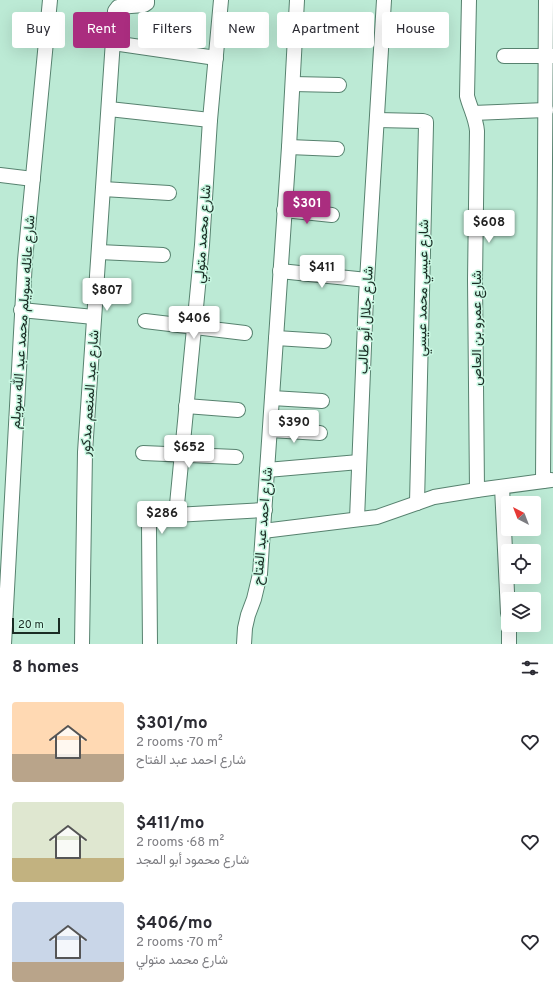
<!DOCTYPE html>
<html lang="en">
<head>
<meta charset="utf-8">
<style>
  body { margin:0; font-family:Overpass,Vazirmatn,sans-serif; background:#f2f2f3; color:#2b2b33; height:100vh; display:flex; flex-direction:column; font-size:15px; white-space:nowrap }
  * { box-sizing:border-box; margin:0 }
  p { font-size:13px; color:#7c7c81 }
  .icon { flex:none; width:22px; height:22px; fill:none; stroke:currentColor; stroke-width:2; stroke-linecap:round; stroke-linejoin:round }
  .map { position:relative; height:644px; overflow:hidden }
  .drawer { display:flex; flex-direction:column; background:#fff; flex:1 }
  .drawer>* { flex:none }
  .banner { position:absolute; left:12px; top:12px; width:529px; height:36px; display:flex; gap:8px }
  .needle { width:26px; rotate:318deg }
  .tools { position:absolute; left:501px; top:496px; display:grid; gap:8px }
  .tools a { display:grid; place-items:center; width:40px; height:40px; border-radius:4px; background:#fff; box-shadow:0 4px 16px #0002; font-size:20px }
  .scale { position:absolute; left:12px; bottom:10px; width:48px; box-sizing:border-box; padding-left:4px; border:2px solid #1a2c24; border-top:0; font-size:11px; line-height:14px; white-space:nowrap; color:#1a2c24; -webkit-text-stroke:3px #c9f7e2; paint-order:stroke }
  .price { position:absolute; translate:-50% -34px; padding:0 9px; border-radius:4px; background:#fff; color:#222; font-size:13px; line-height:26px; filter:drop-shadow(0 1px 2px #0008) }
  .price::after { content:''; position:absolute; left:50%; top:24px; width:12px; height:9px; margin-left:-6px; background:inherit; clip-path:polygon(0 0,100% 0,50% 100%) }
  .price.current { background:#aa2d7f; color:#fff }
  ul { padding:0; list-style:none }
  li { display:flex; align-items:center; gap:12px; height:100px; padding:0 12px }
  li span { display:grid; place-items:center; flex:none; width:112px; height:80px; border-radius:4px; color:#555 }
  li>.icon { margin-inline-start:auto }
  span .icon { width:48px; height:48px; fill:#fffc; stroke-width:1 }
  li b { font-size:17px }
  h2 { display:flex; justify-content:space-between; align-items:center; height:48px; padding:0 12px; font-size:17px }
  .tag { padding:0 14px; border-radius:4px; background:#fff; box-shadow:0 4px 16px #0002; font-size:14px; line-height:36px }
  .tag.current { background:#aa2d7f; color:#fff }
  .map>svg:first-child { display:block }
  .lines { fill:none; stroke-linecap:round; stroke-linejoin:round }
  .street-casing { stroke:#57826f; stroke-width:16 }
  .street { stroke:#fff; stroke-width:14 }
  .labels { text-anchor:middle; stroke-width:3; stroke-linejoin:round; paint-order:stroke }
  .street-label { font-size:14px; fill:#1a2c24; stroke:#c9f7e2 }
</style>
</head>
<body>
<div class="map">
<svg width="553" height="644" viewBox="0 0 553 644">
  <rect width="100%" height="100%" fill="#bcead5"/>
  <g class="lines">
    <defs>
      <g id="street">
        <path d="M469,0L467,96C470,108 476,118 477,131L475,280L477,490"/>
        <path d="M113,43L216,58"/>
        <path d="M504,56H553"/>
        <path d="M293,84L339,85"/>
        <path d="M109,109L210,120"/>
        <path d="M473,113L546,110"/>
        <path d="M377,120L423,121L426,122V125L417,503"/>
        <path d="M289,147L337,149"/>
        <path d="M0,175L33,179"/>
        <path d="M103,189L169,193"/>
        <path d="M284,210L332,215"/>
        <path d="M99,252L163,255"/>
        <path d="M280,271L367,280"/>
        <path d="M21,310L94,317"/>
        <path d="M145,321L245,333"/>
        <path d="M276,338L324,341"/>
        <path d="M272,398L322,401"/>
        <path d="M186,406L238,410"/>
        <path d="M270,430L320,433"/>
        <path d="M143,453L236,457"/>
        <path d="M267,470L359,462"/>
        <path d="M543,481L546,0"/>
        <path d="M502,487L508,613"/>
        <path d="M176,515L202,245L210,120L221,0"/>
        <path d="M357,519L366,297L384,0"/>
        <path d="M263,531L377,517L434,497L477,490L551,480"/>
        <path d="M509,625V644"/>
        <path d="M4,644L25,260L50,0"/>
        <path d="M82,644L85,452L115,11L118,7L144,5L147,3V0"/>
        <path d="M150,644L149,526C150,520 152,518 157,516L265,510"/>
        <path d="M244,644L245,628L248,615L254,599L260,574L289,147L297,0"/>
      </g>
    </defs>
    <use href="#street" class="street-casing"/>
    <use href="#street" class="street"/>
  </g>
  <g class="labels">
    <g class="street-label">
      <text transform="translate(202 234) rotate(-86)" y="5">شارع محمد متولي</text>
      <text transform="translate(422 288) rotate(-89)" y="5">شارع عيسي محمد عيسي</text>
      <text transform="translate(365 320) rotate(-87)" y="5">شارع جلال أبو طالب</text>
      <text transform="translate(22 322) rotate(-86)" y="5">شارع عائله سويلم محمد عبد الله سويلم</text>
      <text transform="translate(476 328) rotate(-90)" y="5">شارع عمرو بن العاص</text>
      <text transform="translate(89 393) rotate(-86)" y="5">شارع عبد المنعم مدكور</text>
      <text transform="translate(262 526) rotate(-85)" y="5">شارع احمد عبد الفتاح</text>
    </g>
  </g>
</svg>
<div class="tools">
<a><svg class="needle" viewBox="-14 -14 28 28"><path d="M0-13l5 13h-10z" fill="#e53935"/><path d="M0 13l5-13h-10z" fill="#7c7c81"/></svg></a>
<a><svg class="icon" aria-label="locate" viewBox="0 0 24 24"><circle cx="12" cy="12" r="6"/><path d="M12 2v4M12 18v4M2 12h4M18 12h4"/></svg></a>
<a><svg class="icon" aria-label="layers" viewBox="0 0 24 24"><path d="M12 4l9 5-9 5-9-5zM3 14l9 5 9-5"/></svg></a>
</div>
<div class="scale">20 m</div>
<b class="price current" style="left:307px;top:225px">$301</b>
<b class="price" style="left:489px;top:244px">$608</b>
<b class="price" style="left:322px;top:289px">$411</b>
<b class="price" style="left:107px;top:312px">$807</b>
<b class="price" style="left:194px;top:340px">$406</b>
<b class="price" style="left:294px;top:444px">$390</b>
<b class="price" style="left:189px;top:469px">$652</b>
<b class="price" style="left:162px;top:535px">$286</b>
<div class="banner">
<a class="tag">Buy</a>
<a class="tag current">Rent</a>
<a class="tag">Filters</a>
<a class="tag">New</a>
<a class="tag">Apartment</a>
<a class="tag">House</a>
</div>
</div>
<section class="drawer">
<h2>8 homes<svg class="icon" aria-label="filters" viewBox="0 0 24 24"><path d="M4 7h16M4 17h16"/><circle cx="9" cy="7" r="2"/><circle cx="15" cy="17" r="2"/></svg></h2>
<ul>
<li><span style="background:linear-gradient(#ffd9b3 65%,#b9a48a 0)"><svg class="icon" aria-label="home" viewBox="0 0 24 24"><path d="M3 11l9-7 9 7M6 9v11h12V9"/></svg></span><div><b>$301/mo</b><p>2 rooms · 70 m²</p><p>شارع احمد عبد الفتاح</p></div><svg class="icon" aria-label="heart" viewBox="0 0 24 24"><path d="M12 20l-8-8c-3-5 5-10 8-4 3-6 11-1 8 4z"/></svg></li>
<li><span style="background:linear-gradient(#dfe7d0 70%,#c2b280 0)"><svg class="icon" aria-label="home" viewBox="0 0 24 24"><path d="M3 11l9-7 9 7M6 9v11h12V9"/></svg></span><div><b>$411/mo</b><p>2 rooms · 68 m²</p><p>شارع محمود أبو المجد</p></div><svg class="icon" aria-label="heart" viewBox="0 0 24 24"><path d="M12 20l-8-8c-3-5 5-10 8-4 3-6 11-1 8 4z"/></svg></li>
<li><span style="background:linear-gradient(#c9d6e8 75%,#b9a48a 0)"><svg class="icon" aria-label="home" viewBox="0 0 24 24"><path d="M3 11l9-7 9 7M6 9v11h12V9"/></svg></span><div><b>$406/mo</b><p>2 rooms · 70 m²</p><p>شارع محمد متولي</p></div><svg class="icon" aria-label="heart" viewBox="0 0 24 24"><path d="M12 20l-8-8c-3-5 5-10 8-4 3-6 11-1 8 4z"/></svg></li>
</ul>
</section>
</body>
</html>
